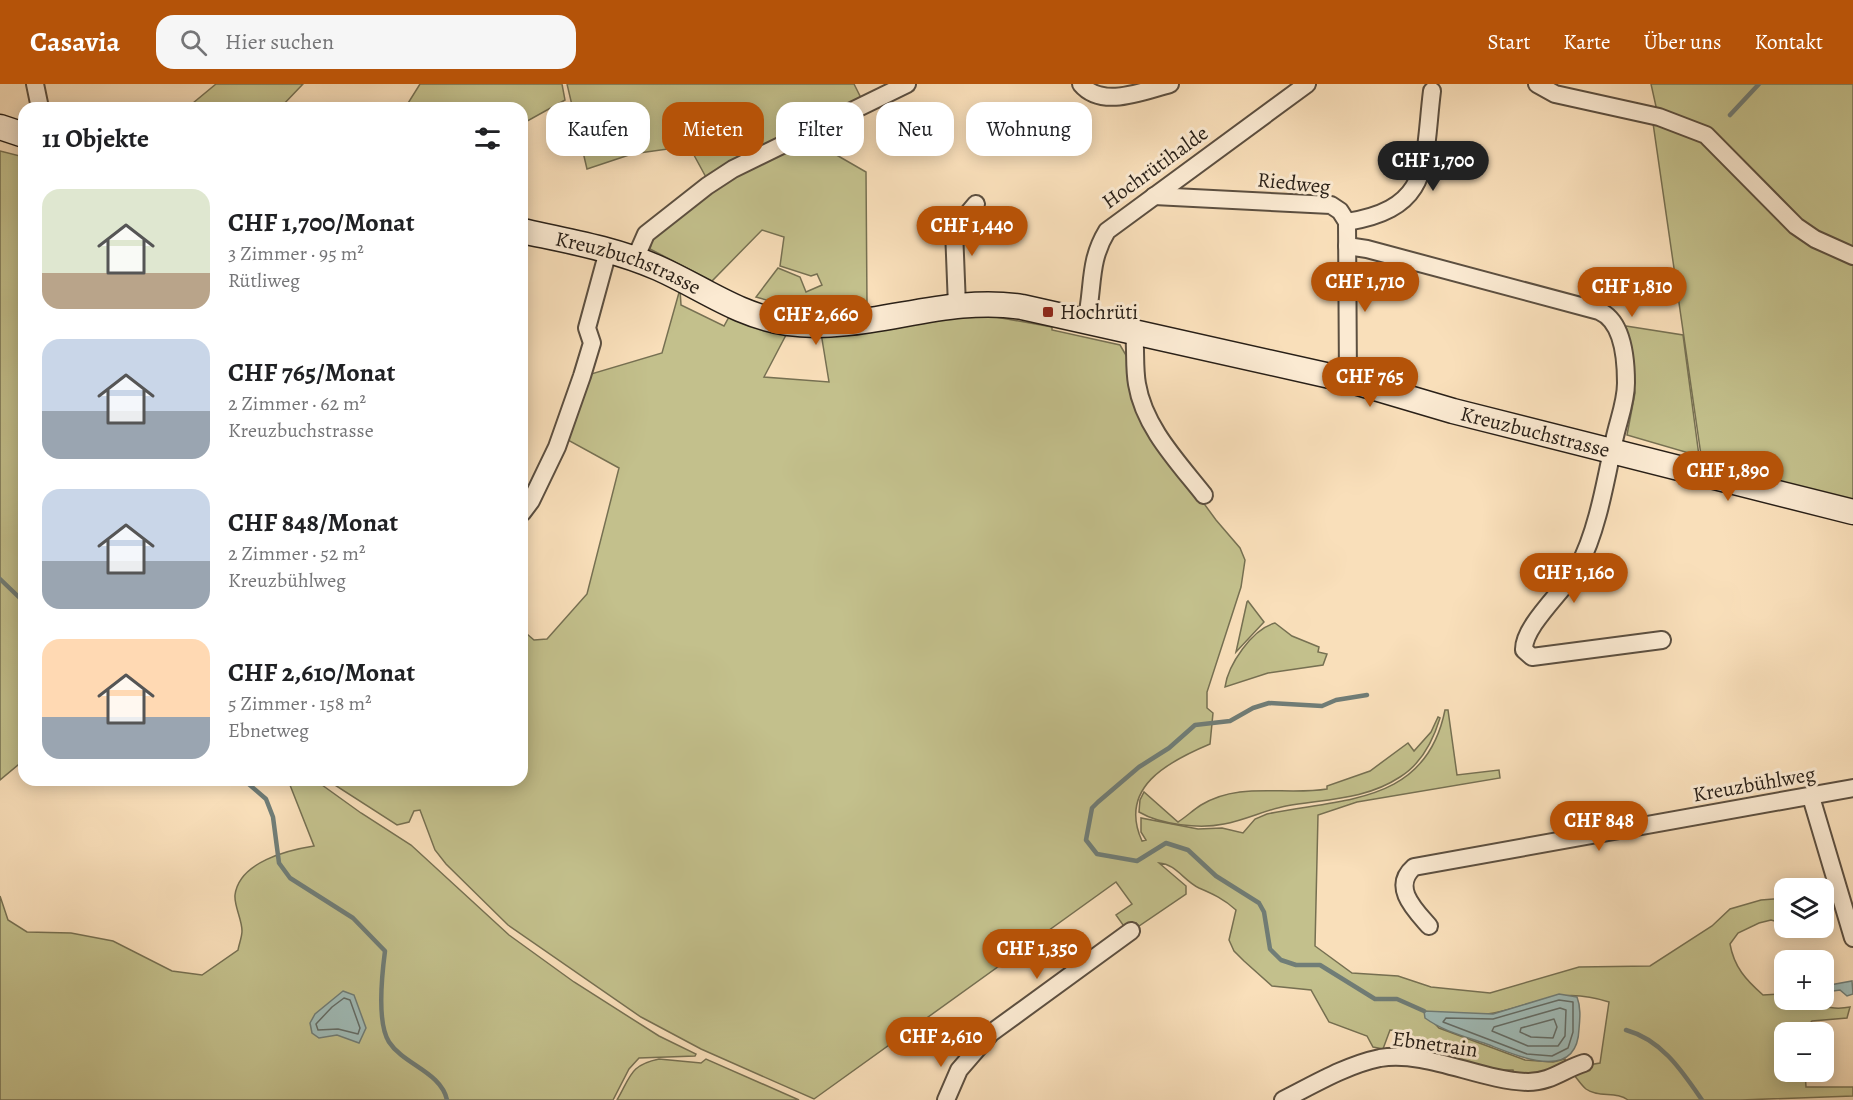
<!DOCTYPE html>
<html lang="de">
<head>
<meta charset="utf-8">
<style>
  body { margin:0; font-family:Alegreya,serif; background:#f6f6f6; color:#202124; height:100vh; display:flex; flex-direction:column; font-size:22px; white-space:nowrap }
  * { box-sizing:border-box; margin:0 }
  p { font-size:20px; color:#757577 }
  .icon { flex:none; width:33px; height:33px; fill:none; stroke:currentColor; stroke-width:2; stroke-linecap:round; stroke-linejoin:round }
  .map { position:relative; flex:1; overflow:hidden }
  .drawer { position:absolute; left:18px; top:18px; width:510px; height:684px; display:flex; flex-direction:column; background:#fff; border-radius:18px; box-shadow:0 3px 15px #0003 }
  .drawer>* { flex:none }
  .guide { position:absolute; left:546px; top:18px; width:570px; height:54px; display:flex; gap:12px }
  .fabs { position:absolute; left:1774px; top:794px; display:grid; gap:12px }
  .fabs a { display:grid; place-items:center; width:60px; height:60px; border-radius:12px; background:#fff; box-shadow:0 3px 15px #0003; font-size:30px }
  .price { position:absolute; translate:-50% -51px; padding:0 14px; border-radius:21px; background:#b45309; color:#fff; font-size:20px; line-height:39px; filter:drop-shadow(0 2px 3px #0008) }
  .price::after { content:''; position:absolute; left:50%; top:36px; width:18px; height:14px; margin-left:-9px; background:inherit; clip-path:polygon(0 0,100% 0,50% 100%) }
  .price.active { background:#222; color:#fff }
  ul { padding:0; list-style:none }
  li { display:flex; align-items:center; gap:18px; height:150px; padding:0 24px }
  li span { display:grid; place-items:center; flex:none; width:168px; height:120px; border-radius:18px; color:#555 }
  li>.icon { margin-inline-start:auto }
  span .icon { width:72px; height:72px; fill:#fffc; stroke-width:1 }
  li b { font-size:26px }
  h2 { display:flex; justify-content:space-between; align-items:center; height:72px; padding:0 24px; font-size:26px }
  .pill { padding:0 21px; border-radius:18px; background:#fff; box-shadow:0 3px 15px #0003; font-size:21px; line-height:54px }
  .pill.active { background:#b45309; color:#fff }
  header { display:flex; align-items:center; gap:36px; box-sizing:border-box; height:84px; padding:0 30px; background:#b45309; color:#fff }
  header strong { font-size:28px }
  nav { display:flex; gap:33px; margin-inline-start:auto; font-size:21px }
  .search { width:420px; height:54px; background:#f6f6f6; display:flex; align-items:center; gap:15px; box-sizing:border-box; padding:0 21px; border-radius:18px; color:#757577; font-size:22px }
  .map>svg:first-child { display:block }
  .green { fill:#c3c08c; stroke:#767052; stroke-width:1.5 }
  .water { fill:#a0bbb7; stroke:#707d77; stroke-width:1.5 }
  .lines { fill:none; stroke-linecap:round; stroke-linejoin:round }
  .shore { stroke:#646d67; stroke-width:1.5 }
  .stream { stroke:#707d77; stroke-width:4.5 }
  .street-casing { stroke:#5c4f40; stroke-width:20 }
  .secondary-casing { stroke:#281f17; stroke-width:27 }
  .street { stroke:#fbead2; stroke-width:16 }
  .secondary { stroke:#fbead2; stroke-width:24 }
  .poi-dot { fill:#8f2418; stroke:#fbead2; stroke-width:2 }
  .labels { text-anchor:middle; stroke-width:6; stroke-linejoin:round; paint-order:stroke }
  .street-label { font-size:21px; fill:#281f17; stroke:#fbead2 }
  .poi-label { font-size:21px; fill:#281f17; stroke:#fbead2; text-anchor:start }
</style>
</head>
<body>
<header>
<strong>Casavia</strong>
<div class="search"><svg class="icon" aria-label="search" viewBox="0 0 24 24"><circle cx="10" cy="10" r="6"/><path d="M15 15l6 6"/></svg>Hier suchen</div>
<nav><a>Start</a><a>Karte</a><a>Über uns</a><a>Kontakt</a></nav>
</header>
<div class="map">
<svg width="1853" height="1016" viewBox="0 0 1853 1016">
  <rect width="100%" height="100%" fill="#f9dfba"/>
  <filter id="stains"><feTurbulence type="fractalNoise" baseFrequency=".00333" numOctaves="4"/><feColorMatrix values="0 0 0 0 .2 0 0 0 0 .09 0 0 0 0 .02 0 0 0 .5 -.17"/></filter>
  <radialGradient id="worn" r=".72"><stop offset=".6" stop-color="#630" stop-opacity="0"/><stop offset="1" stop-color="#630" stop-opacity=".3"/></radialGradient>
  <g class="green">
    <path d="M216,0H303L280,24H187Z"/>
    <path d="M420,0H562L565,16L522,40V24H405Z"/>
    <path d="M567,0H854L863,18L707,95L689,62L632,70L587,85Z"/>
    <path d="M1651,0H1853V416L1702,378L1653,39L1657,27Z"/>
    <path d="M807,54L866,88L867,221L838,225L780,223V220L756,213L778,184L800,193L806,208L822,201L817,190L811,192L780,182L784,153L762,146L712,197L650,165L653,152L714,102Z"/>
    <path d="M0,67L24,73V676L0,696Z"/>
    <path d="M680,205L681,221L724,242L729,233L786,251L764,293L829,298L821,249L963,231L990,232L1052,243V246L1120,261L1133,283L1156,354L1216,436L1240,464L1245,476L1241,503L1207,608V624L1213,629L1210,660C1167,678 1118,704 1142,757L1146,756L1141,748V734L1198,745L1222,744L1243,749L1255,735L1267,730C1342,714 1426,721 1445,626H1448L1457,691L1499,686L1500,694L1357,718L1318,731L1315,862L1352,889L1398,892L1431,903L1490,909L1579,883L1650,882L1712,842L1730,825L1761,816L1785,814V840L1771,836L1759,839L1738,849L1730,860C1734,883 1746,896 1763,911L1782,910L1785,915C1809,915 1825,928 1850,923L1847,934L1812,937L1803,948H1785V957H1779V974L1785,975V987H1805L1806,1003H1853V1012L1741,1016H1628C1617,1007 1598,1014 1586,1005C1581,1001 1577,994 1573,990L1582,982L1600,979L1609,918C1560,902 1540,919 1494,929C1472,934 1446,927 1424,928L1439,944L1525,976L1553,978L1565,975L1566,981L1554,988L1514,991L1513,986H1504L1503,989L1405,965L1401,947L1390,946L1383,965L1373,963L1367,952L1329,938L1311,906L1272,902L1244,877L1234,867L1229,856L1236,826C1224,815 1213,810 1199,804C1184,797 1176,780 1159,779L1186,802V810L1139,842L1136,839L1128,843L1123,841L1116,831L1132,820L1116,798L814,1015L701,965L641,933L508,841L446,780L435,766L420,726L414,727L409,738L397,741L327,696H522V556L527,550L534,556L547,555L587,510L619,384L566,355L591,290L662,269Z"/>
    <path d="M1626,242L1683,251L1699,372L1627,351L1635,309Z"/>
    <path d="M1248,517L1264,538L1236,568L1247,518Z"/>
    <path d="M1275,539L1292,552L1319,563L1318,568L1327,570L1323,581L1268,589L1225,603C1228,581 1252,545 1275,539Z"/>
    <path d="M1438,633L1440,634C1433,657 1421,680 1400,693C1365,716 1326,715 1286,722C1265,726 1246,736 1224,740C1200,745 1161,741 1139,728L1140,716L1144,708L1178,738C1186,733 1193,726 1201,721C1240,697 1285,712 1327,705V702L1370,687L1408,659L1414,667L1431,648Z"/>
    <path d="M288,696H315L361,729L411,761L509,851L574,898L659,952L696,970L695,972L639,974L629,985L613,1016H0V812L8,836L27,848L71,849L113,857L172,887L202,891L238,866C239,860 242,853 242,847C242,835 234,822 235,811C239,778 288,766 314,762Z"/>
    <path d="M659,975L701,979L706,975L799,1016H617C631,992 630,981 659,975Z"/>
  </g>
  <g class="water">
    <path d="M1852,897L1853,910L1847,912L1840,906L1826,908L1824,902Z"/>
    <path d="M343,907L354,911L366,944L359,959L337,951L319,954L312,949L310,939L315,930Z"/>
    <path d="M1559,910L1577,913C1581,923 1580,934 1579,945C1577,1001 1514,970 1484,959C1463,952 1443,947 1425,934L1424,927L1493,930Z"/>
  </g>
  <g class="lines">
    <g class="shore">
      <path d="M344,914L350,916L360,944L358,950L338,945L318,946L316,940L332,923Z"/>
      <path d="M1559,916L1573,918V948L1568,964L1552,972L1527,970L1443,938L1446,934L1493,935Z"/>
      <path d="M1560,924L1566,926L1565,952L1558,962H1528L1492,947L1494,943Z"/>
      <path d="M1554,935L1557,943L1553,954L1531,953L1520,948L1521,944Z"/>
    </g>
    <g class="stream">
      <path d="M1730,31L1759,0"/>
      <path d="M0,495L24,518"/>
      <path d="M1367,611L1336,616L1322,622L1269,619L1253,624L1230,637L1195,641L1169,664L1139,683L1098,718L1092,724L1086,756L1097,770L1137,777L1166,759L1188,766L1216,792L1259,819L1264,828L1270,865L1281,876L1296,881H1320L1375,915H1397L1424,927"/>
      <path d="M244,696L266,715L273,733L279,779L290,794L353,834L385,867C382,890 377,939 389,958C404,981 441,988 447,1016"/>
      <path d="M1626,946C1662,956 1682,987 1702,1016"/>
    </g>
    <defs>
      <g id="street">
        <path d="M35,0L40,24"/>
        <path d="M1081,0C1102,25 1143,7 1170,0"/>
        <path d="M1537,0L1555,10L1659,33L1706,51L1796,142L1815,155L1853,172"/>
        <path d="M1154,112L1331,121L1340,127L1347,138L1348,296"/>
        <path d="M1347,138C1433,124 1423,79 1432,7"/>
        <path d="M1347,162L1367,165L1599,227C1623,237 1626,275 1626,299C1626,319 1618,337 1614,357C1606,395 1597,449 1578,483C1565,506 1523,542 1524,566L1532,573L1662,556"/>
        <path d="M635,175L646,150L707,102L733,85L907,0"/>
        <path d="M957,222L954,146L976,120"/>
        <path d="M1086,238C1094,203 1088,178 1107,147L1307,0"/>
        <path d="M1134,248C1136,265 1134,283 1137,300C1144,343 1178,378 1204,411"/>
        <path d="M522,429L531,417L557,363L582,292L592,259L587,244L608,167"/>
        <path d="M1811,713L1853,854"/>
        <path d="M1429,842C1415,826 1391,803 1414,783L1853,704"/>
        <path d="M946,1016L959,986L991,949L1131,847"/>
        <path d="M1283,1016C1313,1001 1346,981 1380,974C1426,966 1481,997 1528,998C1551,998 1564,985 1584,979"/>
      </g>
      <g id="secondary">
        <path d="M0,43L24,51"/>
        <path id="s1" d="M522,147C568,157 615,165 658,184C703,204 737,231 787,239C866,250 943,210 1022,223L1348,296L1453,327L1853,428"/>
      </g>
    </defs>
    <use href="#street" class="street-casing"/>
    <use href="#secondary" class="secondary-casing"/>
    <use href="#street" class="street"/>
    <use href="#secondary" class="secondary"/>
  </g>
  <rect class="poi-dot" x="1042" y="222" width="12" height="12" rx="3"/>
  <g class="labels">
    <g class="street-label">
      <text transform="translate(1155 83) rotate(-36)" y="7">Hochrütihalde</text>
      <text transform="translate(1294 99) rotate(6)" y="7">Riedweg</text>
      <text dy="7" stroke="none"><textPath href="#s1" startOffset="111">Kreuzbuchstrasse</textPath></text>
      <text dy="7" stroke="none"><textPath href="#s1" startOffset="1047">Kreuzbuchstrasse</textPath></text>
      <text transform="translate(1754 700) rotate(-10)" y="7">Kreuzbühlweg</text>
      <text transform="translate(1435 960) rotate(8)" y="7">Ebnetrain</text>
    </g>
    <g class="poi-label">
      <text x="1060" y="235">Hochrüti</text>
    </g>
  </g>
  <rect width="100%" height="100%" filter="url(#stains)"/>
  <rect width="100%" height="100%" fill="url(#worn)"/>
</svg>
<div class="fabs">
<a><svg class="icon" aria-label="layers" viewBox="0 0 24 24"><path d="M12 4l9 5-9 5-9-5zM3 14l9 5 9-5"/></svg></a>
<a>+</a>
<a>−</a>
</div>
<b class="price active" style="left:1433px;top:108px">CHF 1,700</b>
<b class="price" style="left:972px;top:173px">CHF 1,440</b>
<b class="price" style="left:1365px;top:229px">CHF 1,710</b>
<b class="price" style="left:1632px;top:234px">CHF 1,810</b>
<b class="price" style="left:816px;top:262px">CHF 2,660</b>
<b class="price" style="left:1370px;top:324px">CHF 765</b>
<b class="price" style="left:1728px;top:418px">CHF 1,890</b>
<b class="price" style="left:1574px;top:520px">CHF 1,160</b>
<b class="price" style="left:1599px;top:768px">CHF 848</b>
<b class="price" style="left:1037px;top:896px">CHF 1,350</b>
<b class="price" style="left:941px;top:984px">CHF 2,610</b>
<div class="guide">
<a class="pill">Kaufen</a>
<a class="pill active">Mieten</a>
<a class="pill">Filter</a>
<a class="pill">Neu</a>
<a class="pill">Wohnung</a>
</div>
<section class="drawer">
<h2>11 Objekte<svg class="icon" aria-label="filters" viewBox="0 0 24 24"><path d="M4 7h16M4 17h16"/><circle cx="9" cy="7" r="2"/><circle cx="15" cy="17" r="2"/></svg></h2>
<ul>
<li><span style="background:linear-gradient(#dfe7d0 70%,#b9a48a 0)"><svg class="icon" aria-label="home" viewBox="0 0 24 24"><path d="M3 11l9-7 9 7M6 9v11h12V9"/></svg></span><div><b>CHF 1,700/Monat</b><p>3 Zimmer · 95 m²</p><p>Rütliweg</p></div></li>
<li><span style="background:linear-gradient(#c9d6e8 60%,#9aa5b1 0)"><svg class="icon" aria-label="home" viewBox="0 0 24 24"><path d="M3 11l9-7 9 7M6 9v11h12V9"/></svg></span><div><b>CHF 765/Monat</b><p>2 Zimmer · 62 m²</p><p>Kreuzbuchstrasse</p></div></li>
<li><span style="background:linear-gradient(#c9d6e8 60%,#9aa5b1 0)"><svg class="icon" aria-label="home" viewBox="0 0 24 24"><path d="M3 11l9-7 9 7M6 9v11h12V9"/></svg></span><div><b>CHF 848/Monat</b><p>2 Zimmer · 52 m²</p><p>Kreuzbühlweg</p></div></li>
<li><span style="background:linear-gradient(#ffd9b3 65%,#9aa5b1 0)"><svg class="icon" aria-label="home" viewBox="0 0 24 24"><path d="M3 11l9-7 9 7M6 9v11h12V9"/></svg></span><div><b>CHF 2,610/Monat</b><p>5 Zimmer · 158 m²</p><p>Ebnetweg</p></div></li>
</ul>
</section>
</div>
</body>
</html>
